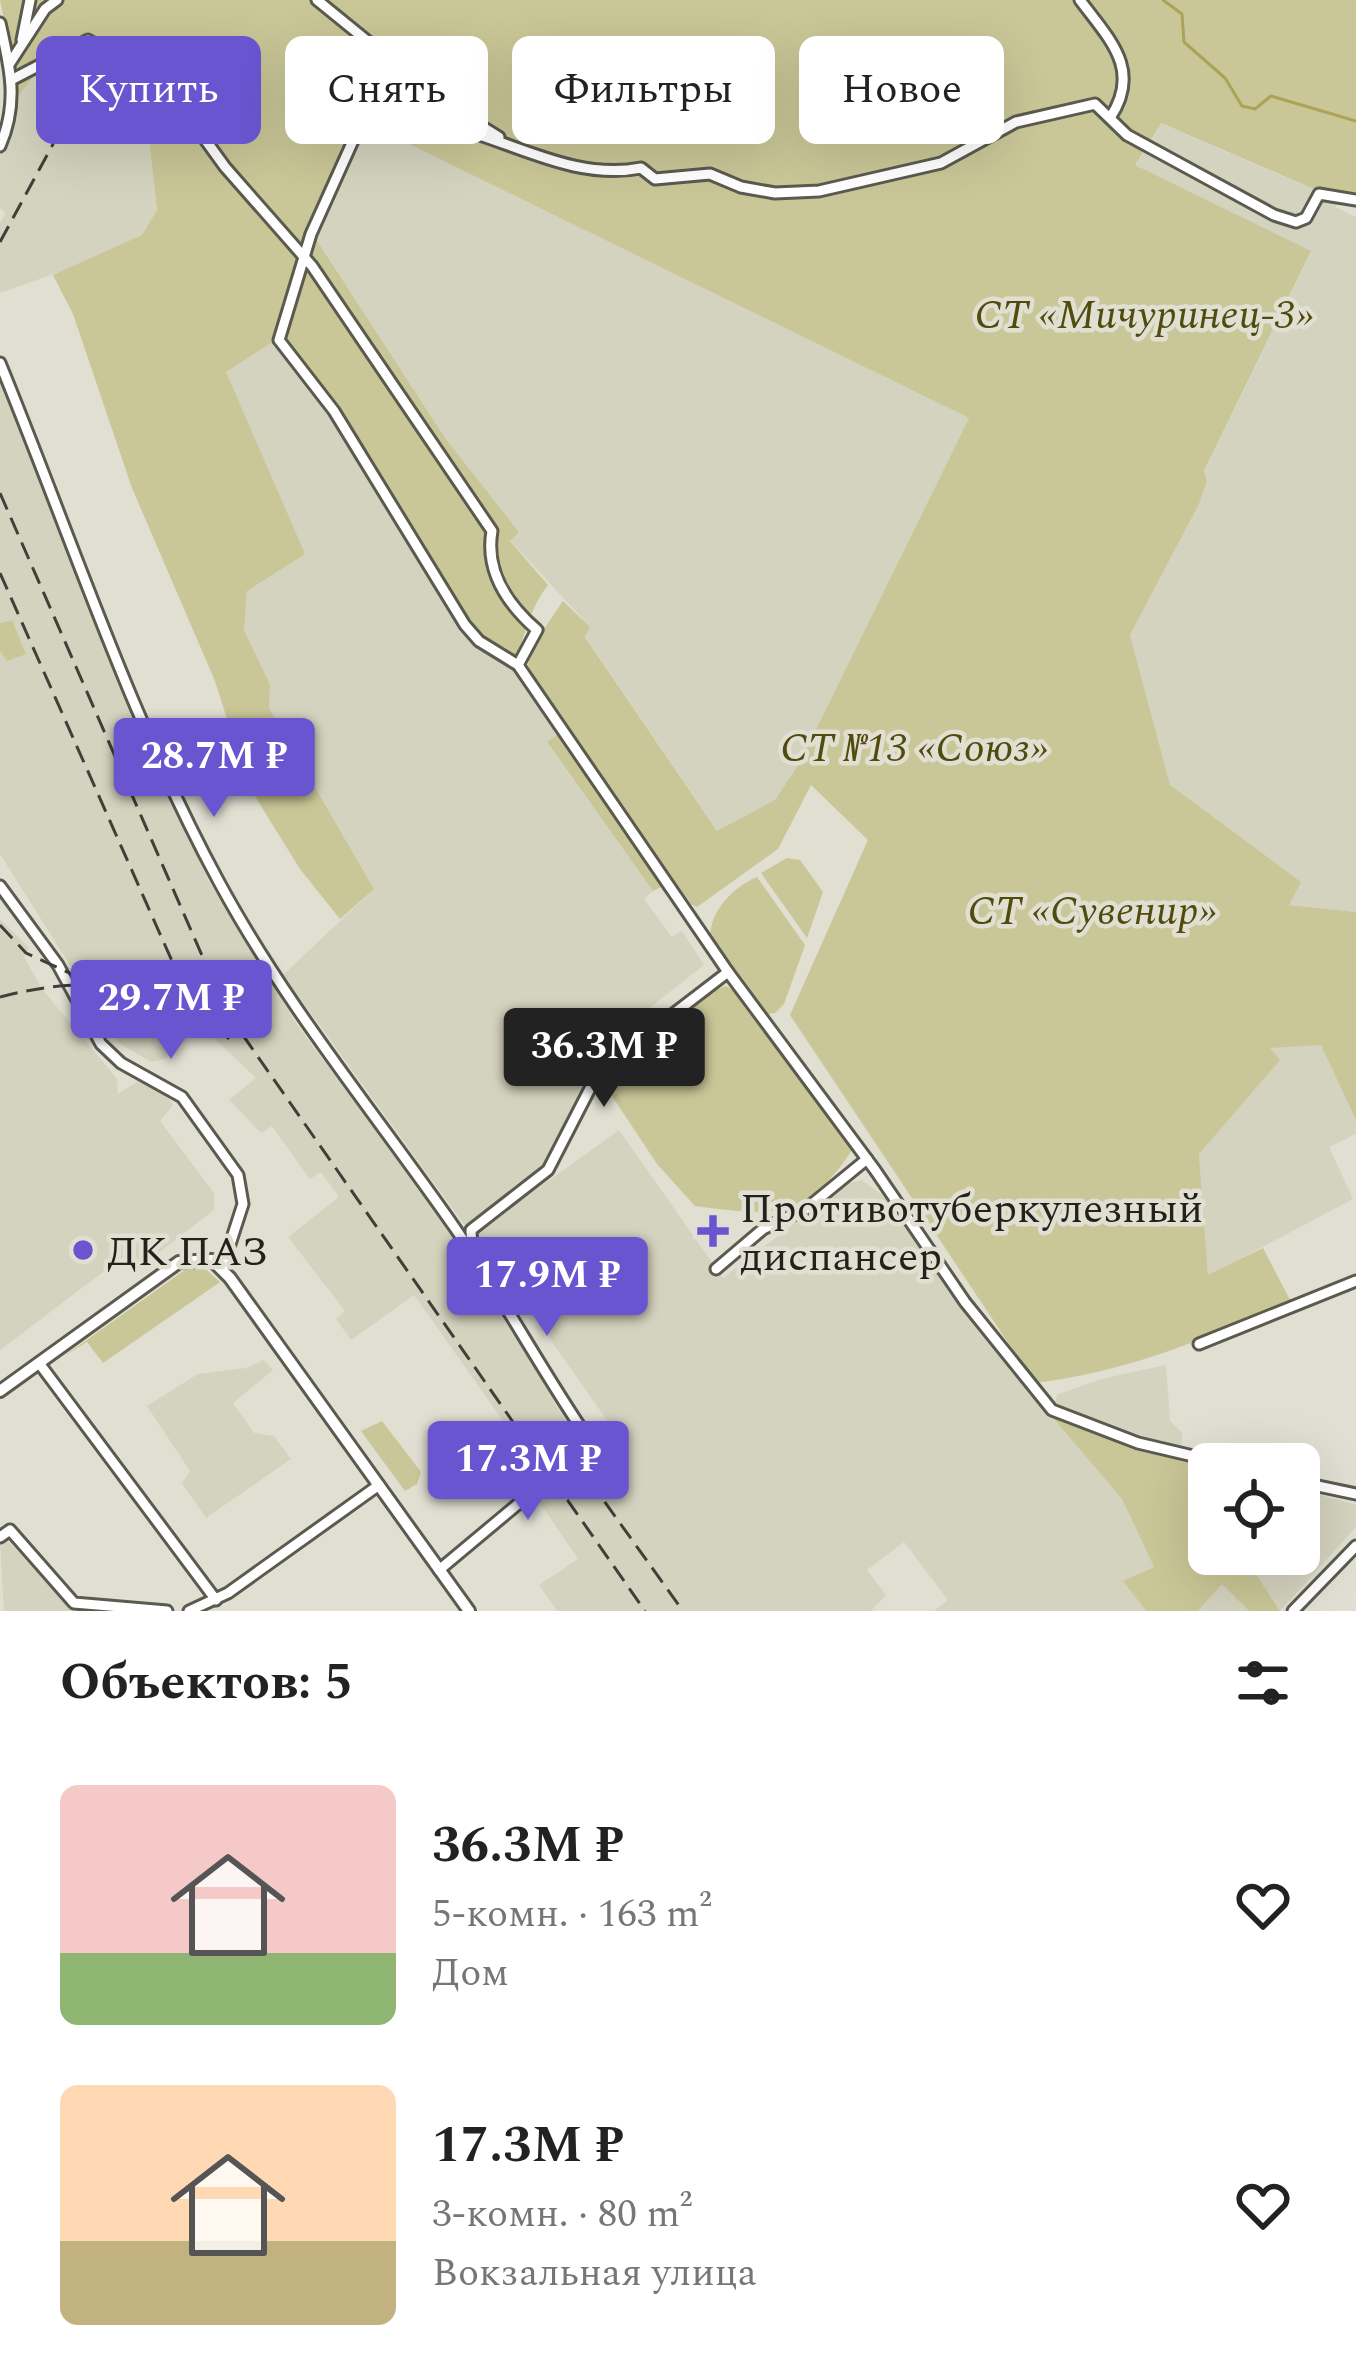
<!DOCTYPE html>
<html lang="ru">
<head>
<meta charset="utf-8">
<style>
  body { margin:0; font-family:Spectral,serif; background:#f2f2f2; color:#222; height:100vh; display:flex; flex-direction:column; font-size:45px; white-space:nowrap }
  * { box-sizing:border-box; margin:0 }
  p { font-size:39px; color:#767676 }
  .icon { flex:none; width:66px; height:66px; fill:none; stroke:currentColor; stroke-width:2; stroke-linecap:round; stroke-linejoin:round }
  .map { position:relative; height:1611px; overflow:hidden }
  .side { display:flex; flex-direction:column; background:#fff; flex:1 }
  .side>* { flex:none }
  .hud { position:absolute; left:36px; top:36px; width:1284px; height:108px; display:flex; gap:24px }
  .buttons { position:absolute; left:1188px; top:1443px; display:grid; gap:24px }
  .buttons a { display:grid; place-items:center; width:132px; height:132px; border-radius:18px; background:#fff; box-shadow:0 12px 48px #0002; font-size:60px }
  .price { position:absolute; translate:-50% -102px; padding:0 27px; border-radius:12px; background:#6855cf; color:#fff; font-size:39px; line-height:78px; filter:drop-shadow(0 3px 6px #0008) }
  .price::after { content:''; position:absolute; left:50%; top:72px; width:36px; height:27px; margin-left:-18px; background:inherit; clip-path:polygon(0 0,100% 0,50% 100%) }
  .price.active { background:#222; color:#fff }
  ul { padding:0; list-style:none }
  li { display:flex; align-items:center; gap:36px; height:300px; padding:0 60px }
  li span { display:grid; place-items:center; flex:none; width:336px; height:240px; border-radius:18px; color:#555 }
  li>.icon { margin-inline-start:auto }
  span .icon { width:144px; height:144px; fill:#fffc; stroke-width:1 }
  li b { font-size:51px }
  h2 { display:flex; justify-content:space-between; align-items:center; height:144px; padding:0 60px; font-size:51px }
  .chip { padding:0 42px; border-radius:18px; background:#fff; box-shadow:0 12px 48px #0002; font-size:42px; line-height:108px }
  .chip.active { background:#6855cf; color:#fff }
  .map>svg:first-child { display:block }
  .built { fill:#d4d3bf }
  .green { fill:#c9c697 }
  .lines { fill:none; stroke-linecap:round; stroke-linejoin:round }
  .stream { stroke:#aba355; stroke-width:3 }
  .minor-casing { stroke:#5b5a4f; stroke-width:15 }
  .tertiary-casing { stroke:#5b5a4f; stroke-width:16 }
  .minor { stroke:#fff; stroke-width:9 }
  .tertiary { stroke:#fff; stroke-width:10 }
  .rail { stroke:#40403a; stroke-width:3; stroke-dasharray:18 9; stroke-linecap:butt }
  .poi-dot { fill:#6855cf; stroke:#e0dfd2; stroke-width:4.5 }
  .labels { text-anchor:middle; stroke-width:9; stroke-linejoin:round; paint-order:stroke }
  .park-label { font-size:42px; font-style:italic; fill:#514b0e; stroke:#e0dfd2 }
  .poi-label { font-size:42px; fill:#22221d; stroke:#e0dfd2; text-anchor:start }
</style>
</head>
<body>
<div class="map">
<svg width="1356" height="1611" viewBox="0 0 1356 1611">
  <rect width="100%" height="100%" fill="#e0dfd2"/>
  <g class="built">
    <path d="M87,48L149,139L157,210L142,235L85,263L0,293V223L6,213L0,208V156L19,95L35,75Z"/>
    <path d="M1160,123L1315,190L1345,191L1335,207L1356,217V912L1288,905L1300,882L1170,786L1130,635L1199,504L1207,481L1204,472L1311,252L1135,165Z"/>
    <path d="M370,125L969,418L799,764L776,800L718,832L585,636L590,627L510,540L519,532L445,438L314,236L363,128Z"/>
    <path d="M276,340L331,411L490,656L511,668L557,735L547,743L653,891L644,899L672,937L682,931L704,965L592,1053L576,1100L544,1165L466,1227L283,975L374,889L269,708L270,683L244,630L247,591L263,578L226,372Z"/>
    <path d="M0,383L117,673L208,880L298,1026L461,1246L571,1430L562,1454L570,1468L611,1437L613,1429L476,1233L619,1130L723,1278L846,1184L862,1180L886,1198L956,1296L1122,1499L1154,1567L1123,1581L1146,1611H934L948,1600L904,1542L867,1570L886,1595L871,1611H557L539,1585L578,1559L534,1494L545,1480L414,1295L351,1340L336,1319L345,1311L288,1237L339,1197L321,1172L310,1179L272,1126L261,1133L229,1100L256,1078L200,1025L167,1058L151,1062L119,1043L0,854V651L7,661L12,620L0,623Z"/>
    <path d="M0,919L29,948L24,957L42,989L117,1079L118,1094L143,1078L160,1087L173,1105L160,1121L214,1193V1210L131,1274L120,1261L111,1266L0,1350Z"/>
    <path d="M1321,1044L1356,1120V1134L1329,1147L1353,1199L1208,1276L1199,1154L1279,1060L1268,1048Z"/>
    <path d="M264,1360L273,1370L233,1403L254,1433L274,1436L291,1459L206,1518L182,1483L190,1471L147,1406L198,1374L246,1368Z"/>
    <path d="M1166,1365L1170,1421L1182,1433L1181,1448L1080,1419L1055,1403L1057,1395L1101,1379Z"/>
    <path d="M1299,1489L1356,1505V1527L1280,1611L1243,1554H1299Z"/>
    <path d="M5,1538L69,1607L129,1611H4L0,1541Z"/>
    <path d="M1222,1583L1249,1611H1198Z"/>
  </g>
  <g class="green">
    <path d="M0,0H1356V197L1329,188L1316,190L1161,123L1135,165L1311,251L1204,471L1207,481L1199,504L1130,635L1170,785L1301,882L1289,905L1356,912V1120L1321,1045L1270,1048L1280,1060L1199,1154L1208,1275L1263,1248L1290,1300C1202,1341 1130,1371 1035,1383L790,1015L868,840L811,785L778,849L697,907L691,904L542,694L528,665L533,645L563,601L590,627L585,637L717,831L775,800L799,764L969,418L370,125L363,128L314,236L445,438L519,532L510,541L548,585C527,612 526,638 511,668C470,644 426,591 417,544L331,411L276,340L226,372L305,554L247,591L244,630L270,684L269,708L374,889L340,919L300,869L248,785L215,681L132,488L73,314L53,275L142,235L157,210L149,139L87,49L35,75L19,95Z"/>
    <path d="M12,620L26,654L7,661L0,651V623Z"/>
    <path d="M557,735L663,886L653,891L547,742Z"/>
    <path d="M787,858L800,860L823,892L807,938L761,873Z"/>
    <path d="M757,877L805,945L784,1004L775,1013L767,1014L710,937C710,911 733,887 757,877Z"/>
    <path d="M726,986L736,992L852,1150C805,1221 773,1216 695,1206L657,1164L604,1084L713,991Z"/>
    <path d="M201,1265L220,1282L103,1363L87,1342L63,1357L189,1267Z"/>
    <path d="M1049,1413L1134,1450L1209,1466V1554H1243L1280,1611H1249L1222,1584L1198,1611H1146L1123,1581L1154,1567L1122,1499Z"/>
    <path d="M382,1421L421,1472L417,1484L405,1491L361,1431Z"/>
  </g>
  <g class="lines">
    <path class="stream" d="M1163,0L1182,14L1184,42L1225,78L1242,106L1255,109L1271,96L1356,121"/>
    <defs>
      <g id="minor">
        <path d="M317,0L441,101L499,137"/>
        <path d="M1080,0C1110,40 1142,70 1110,118"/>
        <path d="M0,23C10,67 19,103 0,146"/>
        <path d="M22,40L30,0"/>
        <path d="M10,63L45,9L57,0"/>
        <path d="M13,79L88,40L165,84L225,167L312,266L492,531C485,571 506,603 537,630L518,665"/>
        <path d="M0,363C71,536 130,718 219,882C286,1006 375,1113 455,1228C503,1298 543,1373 591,1443L439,1570"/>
        <path d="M0,886L58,965L101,1044L121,1063L182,1097L238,1175L243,1204L222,1269"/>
        <path d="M472,1249L471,1230L548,1170L599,1071L728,972"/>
        <path d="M716,1269L763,1229L806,1209L867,1159"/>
        <path d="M1199,1344L1356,1281"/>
        <path d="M39,1363L216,1600"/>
        <path d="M1227,1464L1138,1443L1052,1410L965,1302L875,1170L728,972L518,665L479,641L465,625L334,411L279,340L311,234L361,123C459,97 546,187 641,168L655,179L710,174L741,187L775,193L819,191L941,163L1016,122L1095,104L1127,135L1274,215L1296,222L1306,218L1319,194L1356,200"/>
        <path d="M1299,1482L1356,1494"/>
        <path d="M0,1537L10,1530L74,1603L167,1611"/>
        <path d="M189,1611L228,1593L379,1485"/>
        <path d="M1293,1611L1356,1546"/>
      </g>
      <path id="tertiary" d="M0,1391L179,1262L212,1260L230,1278L469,1611"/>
    </defs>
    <use href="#minor" class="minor-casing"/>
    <use href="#tertiary" class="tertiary-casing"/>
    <use href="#minor" class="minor"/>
    <use href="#tertiary" class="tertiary"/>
    <g class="rail">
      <path d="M0,242L65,122"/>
      <path d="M0,493L211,976L242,1034L645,1611"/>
      <path d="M0,573L172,961L199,1006L229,1039"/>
      <path d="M0,925L26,953L80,978"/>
      <path d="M0,997C72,978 142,978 205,1022"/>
      <path d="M589,1480L683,1611"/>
    </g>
  </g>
  <g class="poi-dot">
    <path d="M707 1213h12v12h12v12h-12v12h-12v-12h-12v-12h12z"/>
    <circle cx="83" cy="1250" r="12"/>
  </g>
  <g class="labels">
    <g class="park-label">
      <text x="1144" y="328">СТ «Мичуринец-3»</text>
      <text x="914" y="761">СТ №13 «Союз»</text>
      <text x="1092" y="924">СТ «Сувенир»</text>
    </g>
    <g class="poi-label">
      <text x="740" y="1222">Противотуберкулезный<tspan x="740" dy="48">диспансер</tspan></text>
      <text x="107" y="1265">ДК ПАЗ</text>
    </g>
  </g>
</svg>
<div class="buttons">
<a><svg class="icon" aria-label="locate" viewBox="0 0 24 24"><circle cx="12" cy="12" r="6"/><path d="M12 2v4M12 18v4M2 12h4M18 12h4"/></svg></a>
</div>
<b class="price" style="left:214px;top:820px">28.7M ₽</b>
<b class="price" style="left:171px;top:1062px">29.7M ₽</b>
<b class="price active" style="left:604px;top:1110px">36.3M ₽</b>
<b class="price" style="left:547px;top:1339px">17.9M ₽</b>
<b class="price" style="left:528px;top:1523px">17.3M ₽</b>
<div class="hud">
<a class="chip active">Купить</a>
<a class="chip">Снять</a>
<a class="chip">Фильтры</a>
<a class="chip">Новое</a>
</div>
</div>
<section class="side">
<h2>Объектов: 5<svg class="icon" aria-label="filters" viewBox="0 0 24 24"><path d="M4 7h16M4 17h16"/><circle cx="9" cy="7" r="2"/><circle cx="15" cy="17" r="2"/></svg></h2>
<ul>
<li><span style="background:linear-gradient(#f6c9c9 70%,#8fb573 0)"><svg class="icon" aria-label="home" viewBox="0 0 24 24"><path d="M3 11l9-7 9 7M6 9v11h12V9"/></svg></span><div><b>36.3M ₽</b><p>5-комн. · 163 m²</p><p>Дом</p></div><svg class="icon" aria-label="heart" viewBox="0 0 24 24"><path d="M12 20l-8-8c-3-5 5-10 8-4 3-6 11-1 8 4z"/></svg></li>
<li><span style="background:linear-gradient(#ffd9b3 65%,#c2b280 0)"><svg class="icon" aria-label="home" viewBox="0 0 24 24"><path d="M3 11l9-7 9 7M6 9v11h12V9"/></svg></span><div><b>17.3M ₽</b><p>3-комн. · 80 m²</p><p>Вокзальная улица</p></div><svg class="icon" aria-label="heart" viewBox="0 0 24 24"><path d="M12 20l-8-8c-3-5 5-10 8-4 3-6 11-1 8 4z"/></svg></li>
</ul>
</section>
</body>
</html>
